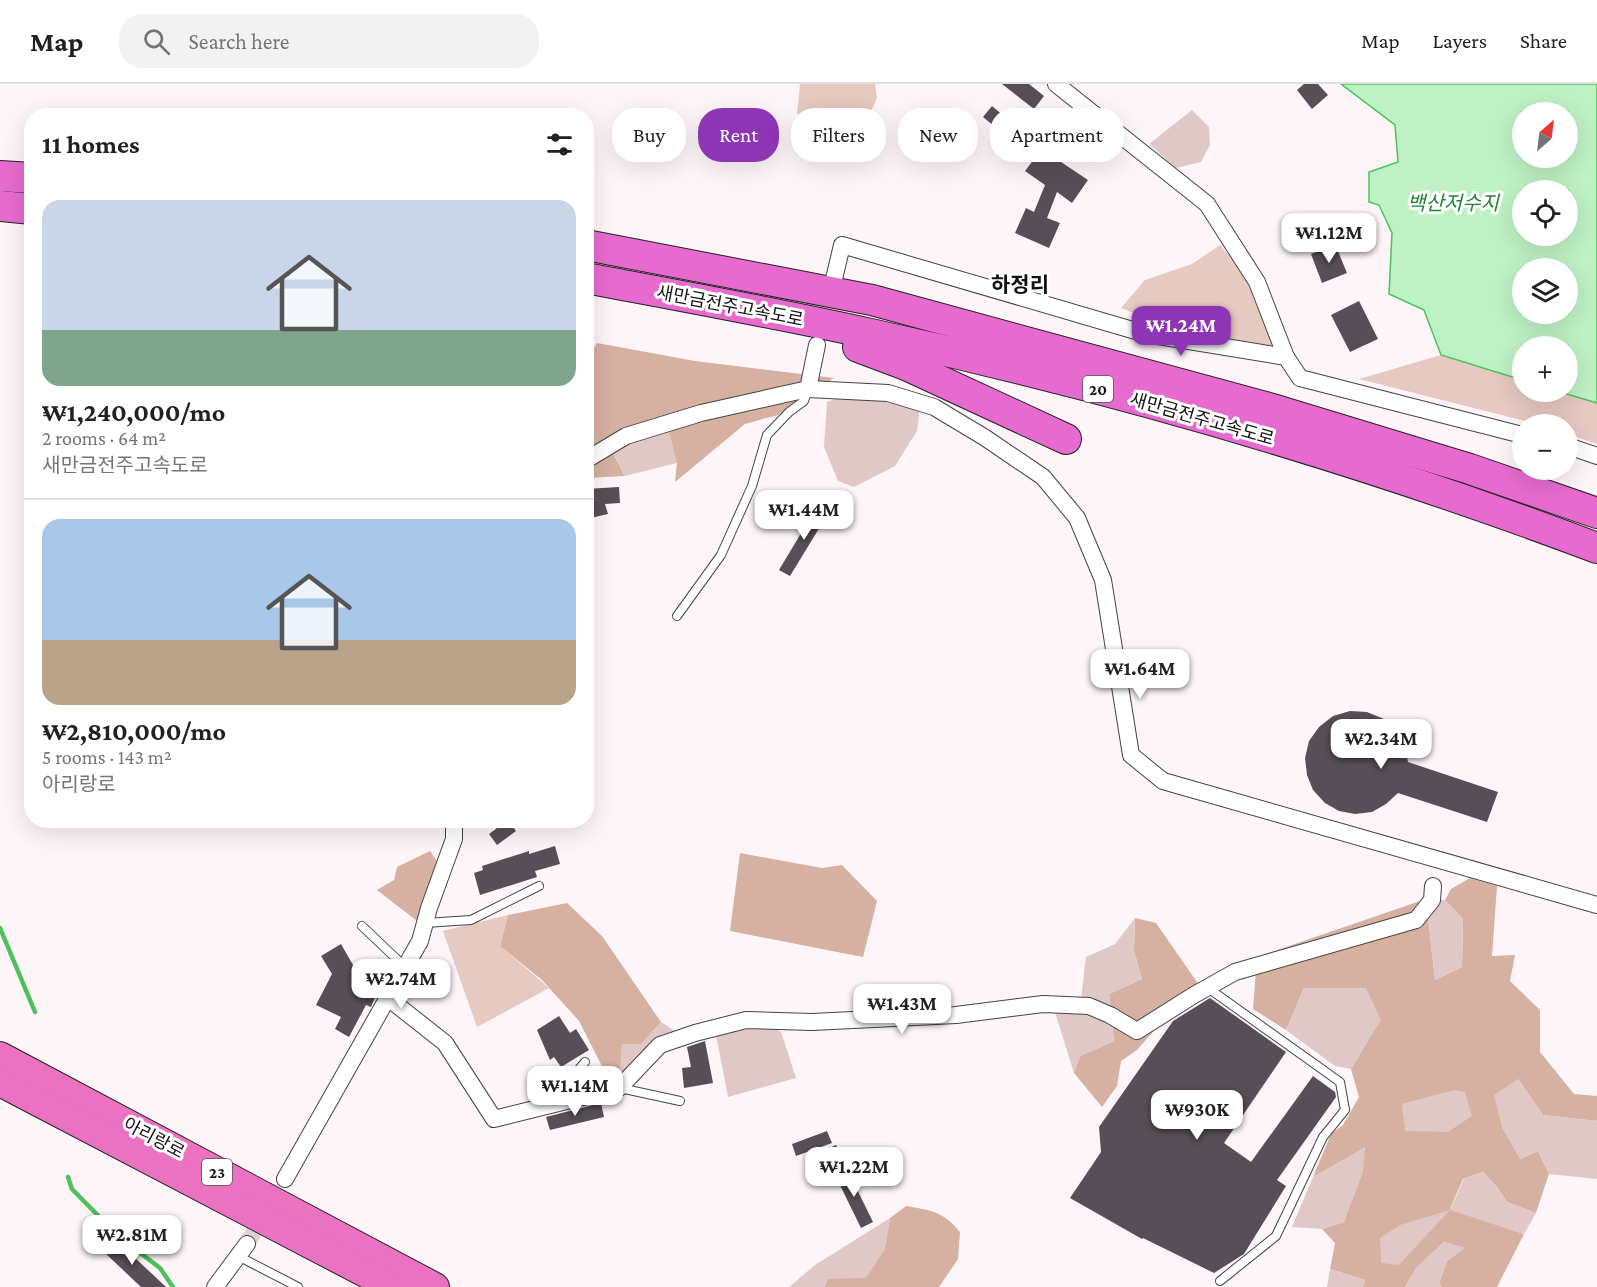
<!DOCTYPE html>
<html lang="en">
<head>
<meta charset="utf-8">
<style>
  body { margin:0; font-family:"Crimson Pro","Noto Sans KR",serif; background:#f2f2f2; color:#202124; height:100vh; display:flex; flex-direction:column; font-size:22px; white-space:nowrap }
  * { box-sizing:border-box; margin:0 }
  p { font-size:20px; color:#757577 }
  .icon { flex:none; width:33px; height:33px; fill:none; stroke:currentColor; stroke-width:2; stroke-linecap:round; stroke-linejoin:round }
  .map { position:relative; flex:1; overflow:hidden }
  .drawer { position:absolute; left:24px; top:24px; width:570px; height:720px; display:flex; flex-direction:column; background:#fff; border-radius:24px; box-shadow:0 6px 24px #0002 }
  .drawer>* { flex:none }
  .banner { position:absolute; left:612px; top:24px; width:570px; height:54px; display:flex; gap:12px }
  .needle { width:39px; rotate:28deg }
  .tools { position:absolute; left:1512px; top:18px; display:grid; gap:12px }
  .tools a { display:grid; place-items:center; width:66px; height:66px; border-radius:50%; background:#fff; box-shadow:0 6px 24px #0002; font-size:30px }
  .price { position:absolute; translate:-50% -51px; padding:0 14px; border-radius:12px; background:#fff; color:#222; font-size:20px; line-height:39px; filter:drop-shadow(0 2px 3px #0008) }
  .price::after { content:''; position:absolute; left:50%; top:36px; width:18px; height:14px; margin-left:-9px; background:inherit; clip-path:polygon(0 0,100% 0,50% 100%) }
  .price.on { background:#8d35b5; color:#fff }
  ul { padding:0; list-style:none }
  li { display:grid; align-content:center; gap:12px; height:318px; padding:0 18px }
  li+li { border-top:2px solid #e0e0e0 }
  li span { display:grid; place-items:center; height:186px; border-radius:18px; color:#555 }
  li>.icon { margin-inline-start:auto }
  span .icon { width:108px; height:108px; fill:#fffc; stroke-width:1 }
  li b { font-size:26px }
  h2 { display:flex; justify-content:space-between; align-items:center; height:72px; padding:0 18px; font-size:26px }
  .chip { padding:0 21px; border-radius:24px; background:#fff; box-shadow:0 6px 24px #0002; font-size:21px; line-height:54px }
  .chip.on { background:#8d35b5; color:#fff }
  header { display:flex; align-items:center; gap:36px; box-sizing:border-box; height:84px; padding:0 30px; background:#fff; border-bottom:2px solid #e0e0e0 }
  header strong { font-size:28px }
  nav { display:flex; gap:33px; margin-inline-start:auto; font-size:21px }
  .search { width:420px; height:54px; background:#f2f2f2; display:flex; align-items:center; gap:15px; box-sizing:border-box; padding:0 21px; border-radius:24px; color:#757577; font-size:22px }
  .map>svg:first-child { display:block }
  .green { fill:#e6c9c1 }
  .forest { fill:#d6b0a1 }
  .cemetery { fill:#e0c8c6 }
  .water { fill:#bef1c4; stroke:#4cc15c; stroke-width:1.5; fill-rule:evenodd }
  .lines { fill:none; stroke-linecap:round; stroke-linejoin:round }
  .stream { stroke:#4cc15c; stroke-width:4.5 }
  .building { fill:#584e57 }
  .minor-tunnel { stroke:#dad3d6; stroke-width:16; stroke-dasharray:16 8; stroke-linecap:butt }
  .service-casing { stroke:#444; stroke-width:10 }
  .minor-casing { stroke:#444; stroke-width:18 }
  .trunk-casing { stroke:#222; stroke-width:30 }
  .motorway-casing { stroke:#222; stroke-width:32 }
  .service { stroke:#fff; stroke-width:8 }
  .minor { stroke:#fff; stroke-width:16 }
  .trunk { stroke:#ea72c1; stroke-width:28 }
  .motorway { stroke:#e76bcf; stroke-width:30 }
  .labels { text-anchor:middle; stroke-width:6; stroke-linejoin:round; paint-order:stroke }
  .shield { fill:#fff; stroke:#585858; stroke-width:1.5 }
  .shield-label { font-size:16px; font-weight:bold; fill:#111 }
  .street-label { font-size:18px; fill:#111; stroke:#fff }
  .water-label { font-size:20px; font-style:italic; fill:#218432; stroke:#fff }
  .quarter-label { font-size:21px; font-weight:bold; fill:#111; stroke:#fff }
</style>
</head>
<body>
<header>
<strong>Map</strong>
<div class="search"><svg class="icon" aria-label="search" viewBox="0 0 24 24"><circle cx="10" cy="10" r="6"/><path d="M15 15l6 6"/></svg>Search here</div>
<nav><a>Map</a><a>Layers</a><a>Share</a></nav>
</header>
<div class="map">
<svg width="1597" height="1203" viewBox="0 0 1597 1203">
  <rect width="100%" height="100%" fill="#fef5f9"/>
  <g class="green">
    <path d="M800,0H875L877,14L865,41L797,30Z"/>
    <path d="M1220,161L1250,196L1276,269C1223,261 1170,243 1121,224L1145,196L1192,180Z"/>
    <path d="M1441,271L1522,296V308H1560L1597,319V360L1568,350V340H1537L1359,295Z"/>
    <path d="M508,831L500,862L549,904L477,943L443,847Z"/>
  </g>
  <g class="forest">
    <path d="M597,259L695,277L834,294L778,331L745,340L675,398L677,379L612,367L625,392L587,394V276Z"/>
    <path d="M430,767L438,779L417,837L377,806L394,796L397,783Z"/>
    <path d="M740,769L822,784L842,781L877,817L863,873L730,847Z"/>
    <path d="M1470,794L1497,802L1492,872L1515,871L1510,897L1540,926V968L1574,1010L1597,1012V1037L1543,1031L1518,995L1520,1075L1538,1067L1549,1090L1536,1129L1507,1118L1497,1103L1483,1088L1463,1095L1450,1125L1524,1150L1497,1203H1442L1439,1199L1447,1177L1464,1164L1444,1158L1417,1183L1405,1203H1363L1365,1196L1330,1185L1335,1159L1322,1145L1344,1138L1365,1064L1313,1093L1331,1050L1343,1041L1359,1013L1351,985L1380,936L1304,904L1286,946L1253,925L1257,873L1426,815L1435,896L1462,883L1463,835L1445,816L1451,805Z"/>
    <path d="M567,819L602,852L661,938L609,996L579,937L542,896L500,862L508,831Z"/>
    <path d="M1135,834L1156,839L1206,911L1158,942L1137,966L1121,977L1117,1002L1102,1023L1074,989L1080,972L1114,957L1109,910L1142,895L1134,867Z"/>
    <path d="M906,1122C931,1126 944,1128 960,1148L958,1175L939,1203H824L828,1195L884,1167L890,1134Z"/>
  </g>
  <g class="cemetery">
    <path d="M1192,26L1209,43L1210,61L1201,78L1176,84L1149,60Z"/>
    <path d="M837,314L885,315L920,323L917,347L895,382L854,403L838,397L824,363L827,318Z"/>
    <path d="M669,346L677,379L625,392L612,366L631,354Z"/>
    <path d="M1426,815L1445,816L1463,835L1462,883L1435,896Z"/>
    <path d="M1135,834L1134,867L1142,895L1109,910L1114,957L1080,972L1074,989L1054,925L1081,915L1086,873L1115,860Z"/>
    <path d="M1304,904H1366L1381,936L1351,985L1335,982L1286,946Z"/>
    <path d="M661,938L675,947L651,961L618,998L609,996L620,982L622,960H641Z"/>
    <path d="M770,941L781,948L796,994L728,1013L716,951Z"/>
    <path d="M1518,995L1543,1031L1597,1037V1095L1549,1090L1538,1067L1520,1075L1502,1044L1494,1011Z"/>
    <path d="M1454,1006L1465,1008L1472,1032L1448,1048L1405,1047L1402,1020Z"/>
    <path d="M1365,1063L1363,1088L1344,1138L1322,1145L1292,1143L1313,1093Z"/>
    <path d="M1483,1088L1497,1103L1507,1118L1536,1129L1524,1150L1450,1126L1399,1181L1381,1179L1380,1154L1400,1141L1450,1126L1464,1095Z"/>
    <path d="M890,1134L884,1167L866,1194L828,1195L824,1203H789L815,1181Z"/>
    <path d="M1444,1158L1465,1164L1447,1177L1439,1198L1442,1203H1405L1417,1183Z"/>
    <path d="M1330,1185L1365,1196L1363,1203H1327Z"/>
  </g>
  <path class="water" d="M1341,0H1597V319L1560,308H1568V262H1522V296L1441,271L1424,226L1389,210L1392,149L1379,121L1369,118V88L1398,78L1395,41ZM1522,28H1568V74H1522ZM1522,106H1568V152H1522ZM1522,184H1568V230H1522Z"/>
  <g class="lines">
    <g class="stream">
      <path d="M0,844L35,928"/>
      <path d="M68,1093L72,1105L118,1152L160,1184L173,1203"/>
    </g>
  </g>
  <g class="building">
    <path d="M1002,0H1029L1044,12L1034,25Z"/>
    <path d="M1304,0H1318L1328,11L1312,25L1297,6Z"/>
    <path d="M992,22L1049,70L1088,96L1072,119L1057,108L1047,134L1060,139L1049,164L1015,149L1026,124L1034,128L1045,101L1025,87L1034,75L983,33Z"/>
    <path d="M1335,160L1347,189L1322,199L1311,170Z"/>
    <path d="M1359,217L1378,255L1350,268L1331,231Z"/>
    <path d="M619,403L620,419L605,420L608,430L586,435V405Z"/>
    <path d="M818,421L829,428L790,492L779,486Z"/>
    <path d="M1350,627L1367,628L1384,635L1397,646L1405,662L1408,678L1498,708L1487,738L1398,709L1386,720L1372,728L1355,730L1339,727L1325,719L1313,706L1307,691L1305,674L1309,657L1319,643L1333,632Z"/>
    <path d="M508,736L516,747L497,761L489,750Z"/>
    <path d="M555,762L560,780L535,787L537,793L480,811L474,789L483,786L482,782L529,767V770Z"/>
    <path d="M341,860L357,888L373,895L367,907L376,911L371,923L366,921L349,953L335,945L341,933L316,921L332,890L321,872Z"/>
    <path d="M1210,914L1286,968L1224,1059L1251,1078L1313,992L1335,1008L1336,1013L1277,1096L1286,1102L1244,1170L1214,1189L1143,1154L1142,1155L1070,1114L1101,1068L1099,1043L1173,937Z"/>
    <path d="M559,932L570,949L576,945L589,966L561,983L554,973L550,976L537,946Z"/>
    <path d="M705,957L713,999L684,1004L682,984L691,983L687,963Z"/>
    <path d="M601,1019L604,1033L550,1046L546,1033Z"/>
    <path d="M827,1047L832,1059L796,1072L792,1060Z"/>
    <path d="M836,1061L843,1075L832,1080L825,1066Z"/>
    <path d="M847,1085L873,1138L861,1144L835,1091Z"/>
    <path d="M116,1156L166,1203H141L104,1168Z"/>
  </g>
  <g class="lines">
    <path class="minor-tunnel" d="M247,1160L285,1095"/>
    <defs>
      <g id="service">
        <path d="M677,532L721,471L752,402L767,351L789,328L804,317L808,305"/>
        <path d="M425,839L471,836L539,802"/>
        <path d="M362,842L405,883"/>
        <path d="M1208,904L1340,998L1345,1026L1323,1053L1276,1152L1220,1197"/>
        <path d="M620,1004L680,1017"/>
        <path d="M551,1018L585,978"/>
        <path d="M238,1172L298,1203"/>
      </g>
      <g id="minor">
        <path d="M1056,0L1207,120L1257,198L1286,273"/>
        <path d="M834,195L842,161L1146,250L1286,273L1300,294L1522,351"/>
        <path d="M808,305L888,309L934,323L984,353L1043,393L1077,434L1103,496L1131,671L1163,697L1597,821"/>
        <path d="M1568,362L1597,372"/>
        <path d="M586,376L626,352L701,329L808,305L817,261"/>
        <path d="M388,914L445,959L494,1035L619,1004L660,961L695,949L746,936L812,938L956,931L1043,920L1089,922L1110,931L1137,947L1194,911L1235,888L1416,836L1432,816L1433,802"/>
        <path d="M285,1095L420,857L429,824L454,755V736"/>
        <path d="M215,1203L247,1160"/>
      </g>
      <g id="trunk">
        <path d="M0,972L435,1203"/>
        <path d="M0,998L392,1203"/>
      </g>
      <g id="motorway">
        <path d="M0,92L32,94"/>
        <path d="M0,122L32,125"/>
        <path d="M586,161L872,216L1276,326L1470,385L1597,429"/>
        <path d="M586,194C681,212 776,229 871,250C1117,304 1361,375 1597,464"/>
        <path d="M858,263L906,281L1066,355"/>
      </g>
    </defs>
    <use href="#service" class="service-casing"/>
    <use href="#minor" class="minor-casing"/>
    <use href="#trunk" class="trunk-casing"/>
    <use href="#motorway" class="motorway-casing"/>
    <use href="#service" class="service"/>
    <use href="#minor" class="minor"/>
    <use href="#trunk" class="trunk"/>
    <use href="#motorway" class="motorway"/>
  </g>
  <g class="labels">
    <g class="shield">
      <rect x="1083" y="292" width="30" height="26" rx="4.5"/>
      <rect x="202" y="1075" width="30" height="26" rx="4.5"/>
    </g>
    <g class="shield-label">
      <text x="1098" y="311">20</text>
      <text x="217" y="1094">23</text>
    </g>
    <g class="street-label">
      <text transform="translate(730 222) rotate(11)" y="6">새만금전주고속도로</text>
      <text transform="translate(1202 335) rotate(16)" y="6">새만금전주고속도로</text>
      <text transform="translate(154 1054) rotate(28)" y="6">아리랑로</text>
    </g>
    <g class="water-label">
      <text x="1453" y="126">백산저수지</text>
    </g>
    <g class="quarter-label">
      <text x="1020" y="208">하정리</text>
    </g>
  </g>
</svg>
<div class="tools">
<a><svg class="needle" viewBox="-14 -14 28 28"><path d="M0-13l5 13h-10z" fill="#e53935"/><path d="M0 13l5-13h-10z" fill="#757577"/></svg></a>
<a><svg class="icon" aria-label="locate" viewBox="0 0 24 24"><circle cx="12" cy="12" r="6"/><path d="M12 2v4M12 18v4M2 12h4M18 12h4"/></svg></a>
<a><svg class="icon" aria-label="layers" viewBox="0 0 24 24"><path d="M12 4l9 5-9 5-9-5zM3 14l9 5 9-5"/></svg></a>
<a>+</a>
<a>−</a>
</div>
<b class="price" style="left:1329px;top:180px">₩1.12M</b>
<b class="price on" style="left:1181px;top:273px">₩1.24M</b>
<b class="price" style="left:804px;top:457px">₩1.44M</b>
<b class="price" style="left:1140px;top:616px">₩1.64M</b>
<b class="price" style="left:1381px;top:686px">₩2.34M</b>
<b class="price" style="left:401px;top:926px">₩2.74M</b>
<b class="price" style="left:902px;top:951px">₩1.43M</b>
<b class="price" style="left:575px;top:1033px">₩1.14M</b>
<b class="price" style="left:1197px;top:1057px">₩930K</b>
<b class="price" style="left:854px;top:1114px">₩1.22M</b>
<b class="price" style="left:132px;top:1182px">₩2.81M</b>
<div class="banner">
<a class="chip">Buy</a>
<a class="chip on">Rent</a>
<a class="chip">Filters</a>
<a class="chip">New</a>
<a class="chip">Apartment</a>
</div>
<section class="drawer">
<h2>11 homes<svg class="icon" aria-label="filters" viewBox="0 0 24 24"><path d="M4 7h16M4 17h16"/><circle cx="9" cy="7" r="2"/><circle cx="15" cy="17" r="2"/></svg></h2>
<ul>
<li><span style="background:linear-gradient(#c9d6e8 70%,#7fa58c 0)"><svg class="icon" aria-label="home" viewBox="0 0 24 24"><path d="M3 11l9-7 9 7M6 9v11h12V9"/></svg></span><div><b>₩1,240,000/mo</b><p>2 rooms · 64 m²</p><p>새만금전주고속도로</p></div></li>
<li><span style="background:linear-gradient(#a9c7e8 65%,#b9a48a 0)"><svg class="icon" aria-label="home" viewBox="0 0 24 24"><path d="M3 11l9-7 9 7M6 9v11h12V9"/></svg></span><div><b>₩2,810,000/mo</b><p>5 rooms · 143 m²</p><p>아리랑로</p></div></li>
</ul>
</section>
</div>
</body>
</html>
